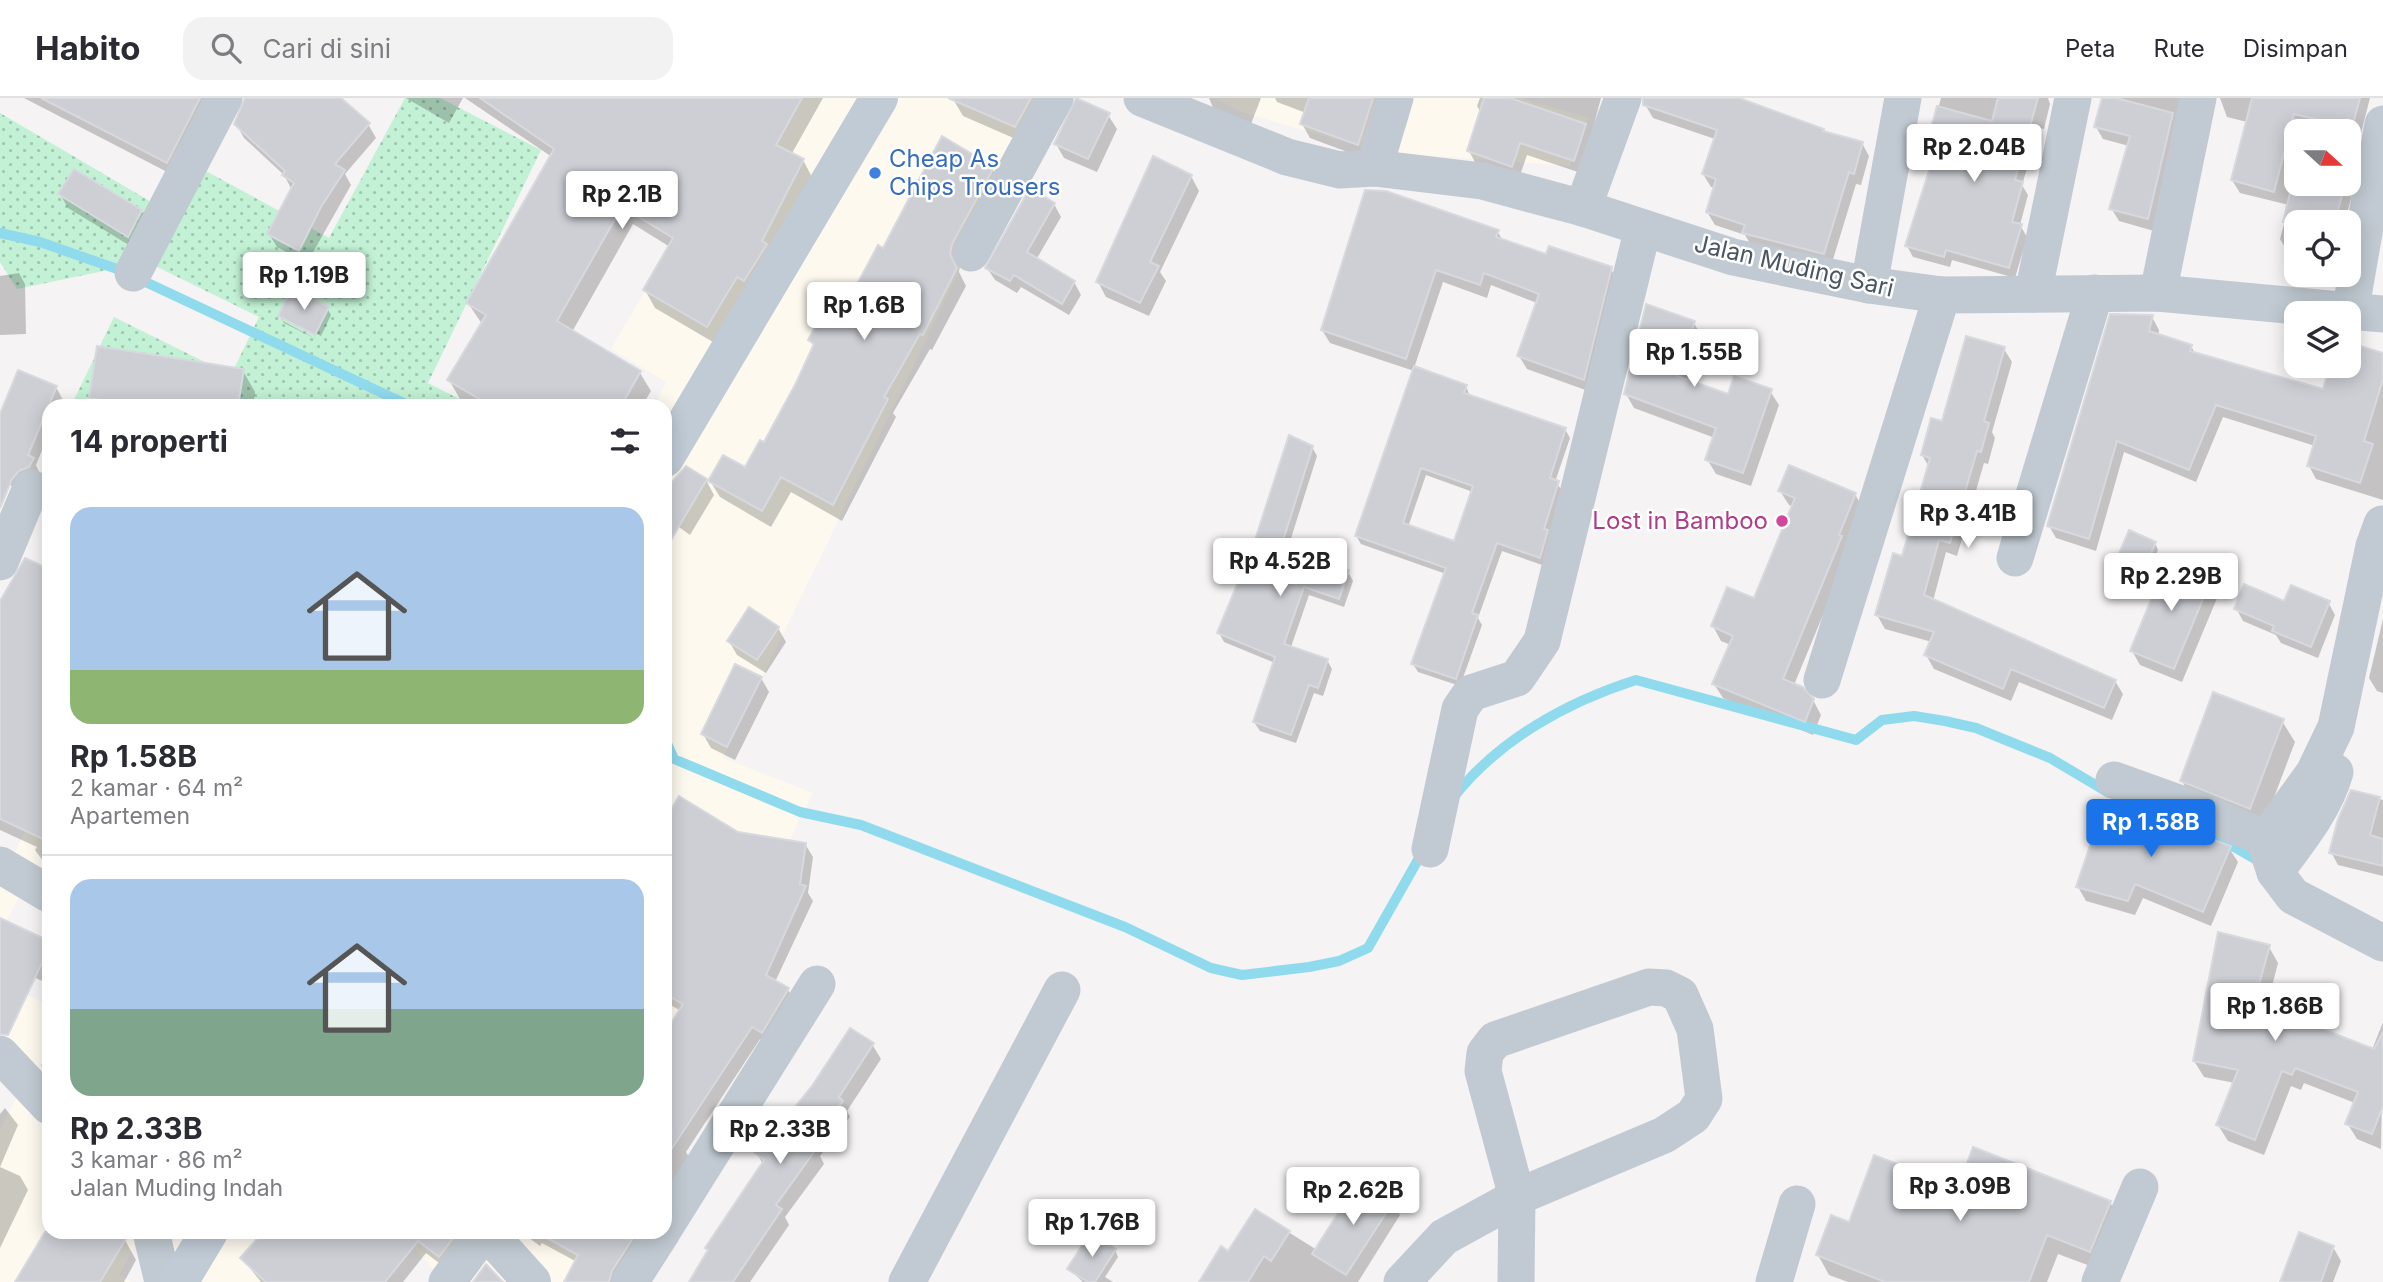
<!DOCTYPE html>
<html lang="id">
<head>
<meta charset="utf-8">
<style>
  body { margin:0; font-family:Inter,sans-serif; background:#f2f2f3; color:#2b2b33; height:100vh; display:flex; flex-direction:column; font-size:26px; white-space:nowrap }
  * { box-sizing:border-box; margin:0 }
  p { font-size:23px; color:#7c7c81 }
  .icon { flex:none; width:38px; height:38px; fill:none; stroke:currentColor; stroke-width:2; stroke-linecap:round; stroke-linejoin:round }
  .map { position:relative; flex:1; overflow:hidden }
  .panel { position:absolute; left:42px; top:301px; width:630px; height:840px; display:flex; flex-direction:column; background:#fff; border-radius:21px; box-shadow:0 4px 18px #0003 }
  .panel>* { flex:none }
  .needle { width:46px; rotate:111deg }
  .fabs { position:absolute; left:2284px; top:21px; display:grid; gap:14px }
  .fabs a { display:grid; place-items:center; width:77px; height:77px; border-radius:14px; background:#fff; box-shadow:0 4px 18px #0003; font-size:35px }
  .price { position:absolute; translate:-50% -60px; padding:0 16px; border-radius:7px; background:#fff; color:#222; font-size:23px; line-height:46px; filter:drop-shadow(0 2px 4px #0008) }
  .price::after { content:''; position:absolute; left:50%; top:42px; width:21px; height:16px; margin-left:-10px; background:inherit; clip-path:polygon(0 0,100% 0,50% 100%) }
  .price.active { background:#1a73e8; color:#fff }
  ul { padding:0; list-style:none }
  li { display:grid; align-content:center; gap:14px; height:371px; padding:0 28px }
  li+li { border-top:2px solid #e1e1e2 }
  li span { display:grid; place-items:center; height:217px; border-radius:21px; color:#555 }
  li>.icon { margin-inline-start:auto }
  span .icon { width:126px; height:126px; fill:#fffc; stroke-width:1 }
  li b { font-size:30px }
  h2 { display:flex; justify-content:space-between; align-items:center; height:84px; padding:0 28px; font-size:30px }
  header { display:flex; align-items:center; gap:42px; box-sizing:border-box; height:98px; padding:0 35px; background:#fff; border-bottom:2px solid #e1e1e2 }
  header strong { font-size:33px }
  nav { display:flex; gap:38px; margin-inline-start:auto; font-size:24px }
  .search { width:490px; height:63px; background:#f2f2f3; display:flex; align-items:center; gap:18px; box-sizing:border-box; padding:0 24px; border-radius:21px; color:#7c7c81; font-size:26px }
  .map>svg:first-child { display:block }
  .commercial { fill:#fdf9ef }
  .grass { fill:url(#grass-dots) }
  .shadow { fill:#0003; fill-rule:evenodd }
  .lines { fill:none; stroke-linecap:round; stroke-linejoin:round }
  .stream { stroke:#90daee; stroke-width:10 }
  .building { fill:#cdcfd5; stroke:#d7d9de; stroke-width:2; fill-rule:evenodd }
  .minor { stroke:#c1cad2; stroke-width:37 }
  .tertiary { stroke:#c1cad2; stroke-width:38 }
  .secondary { stroke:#c1cbd6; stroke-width:38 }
  .shop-dot { fill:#3f7fe0; stroke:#fff; stroke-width:2.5 }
  .hotel-dot { fill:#d1479c; stroke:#fff; stroke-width:2.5 }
  .labels { text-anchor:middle; stroke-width:5; stroke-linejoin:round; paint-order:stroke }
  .shop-label { font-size:24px; fill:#366cbe; stroke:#fff; text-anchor:start }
  .street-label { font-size:24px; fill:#4a5661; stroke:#fff }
  .hotel-label { font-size:24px; fill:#b23c85; stroke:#fff; text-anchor:end }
</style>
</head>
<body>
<header>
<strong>Habito</strong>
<div class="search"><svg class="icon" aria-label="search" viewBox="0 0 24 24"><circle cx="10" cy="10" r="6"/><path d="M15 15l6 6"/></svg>Cari di sini</div>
<nav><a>Peta</a><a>Rute</a><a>Disimpan</a></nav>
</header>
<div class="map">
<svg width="2383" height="1184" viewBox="0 0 2383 1184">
  <defs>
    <pattern id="grass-dots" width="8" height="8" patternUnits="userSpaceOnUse" patternTransform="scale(1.75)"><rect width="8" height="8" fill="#c3f1d5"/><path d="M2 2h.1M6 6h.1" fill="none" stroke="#a0c6b0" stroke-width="1.8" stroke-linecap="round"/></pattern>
  </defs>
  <rect width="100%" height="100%" fill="#f5f3f3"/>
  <g class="commercial">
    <path d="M697,0H1057L969,153L723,660L813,695L767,787L665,1025V308H654L666,284L611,251L710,82Z"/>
    <path d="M1214,0H1521L1589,20L1570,68L1379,54L1244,15Z"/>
    <path d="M49,683V781L33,773L0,836V751L13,758Z"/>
    <path d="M0,882L49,908V1134H143L119,1177L131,1184H0V1031L30,974L0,956Z"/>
    <path d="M179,1134H398L363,1184H152Z"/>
    <path d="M399,1134H618L597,1184H445Z"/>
  </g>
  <path class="grass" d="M405,0H440L541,52L428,285L473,308H71L114,219L231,277L259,219L147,164L17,191L0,164V15L170,115L195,67L329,140Z"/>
  <g class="shadow">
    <path d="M24,0H214L175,78Z"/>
    <path d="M247,0H338L368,26L376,40L345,76L351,87L307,165L277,149L269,136L292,92L284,77L244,40L236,26Z"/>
    <path d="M406,0H463L449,25Z"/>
    <path d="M465,0H823L791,57L803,62L813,81L718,247L655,210L645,192L670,149L633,126L572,234L640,275L651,293L642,308H472L460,301L449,282L482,226L468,205L552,59Z"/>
    <path d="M1053,0L1025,45L963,18L953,1Z"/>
    <path d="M1209,0H1261L1249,31L1216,17Z"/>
    <path d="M1275,0H1379L1366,61L1310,40L1302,26L1306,15L1277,4Z"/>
    <path d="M1480,0H1601L1581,75L1527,57L1519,80L1476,66L1469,53L1481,15L1477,8Z"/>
    <path d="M1649,0H1734L1823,32L1825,36L1862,45L1869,58L1861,87L1856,86L1831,168L1751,147L1745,137L1715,127L1707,114L1715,90L1711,89L1703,76L1715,41L1653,20L1646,8Z"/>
    <path d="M1941,0H2048L2050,6L2044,31L2039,30L2022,87L2028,97L2020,127L2027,139L2015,180L1952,162L1950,169L1913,159L1907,148L1935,60L1928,48Z"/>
    <path d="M2104,0H2189L2154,133L2119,123L2111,110L2129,48L2103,41L2096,29Z"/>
    <path d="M2220,0H2370L2357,51L2362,60L2346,119L2352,130L2348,124H2296V155L2287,153L2280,141L2289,107L2240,95L2232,82L2247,24L2227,19ZM2296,33H2348V86H2296Z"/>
    <path d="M1108,17L1117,31L1097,74L1064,60L1056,46Z"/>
    <path d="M992,70L1002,87L961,163L959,174L966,188L932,252L930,251L893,315L896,319L842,423L791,394L771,429L720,399L710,383L746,371L764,347L814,249L810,242L845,213L884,152Z"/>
    <path d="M1191,78L1199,93L1160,174L1166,183L1149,218L1106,199L1098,184Z"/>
    <path d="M60,96L141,113L149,128L137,152L68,110Z"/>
    <path d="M1054,106L1061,119L1036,162L1074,184L1081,197L1069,217L1021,189L1017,195L995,182L987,170Z"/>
    <path d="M1497,133L1504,144L1547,158L1611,171L1618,184L1591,294L1527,271L1519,258L1537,205L1491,187L1487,200L1443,184L1414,270L1466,288L1470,299L1565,331L1570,340L1555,384L1563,393L1549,437L1551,442L1545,468L1502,453L1478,520L1482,527L1460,588L1418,574L1413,566L1446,476L1361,446L1356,438L1414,273L1330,245L1322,232ZM1426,377L1473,394L1455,446L1408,429Z"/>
    <path d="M19,175L25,186L26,236L0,237V178Z"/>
    <path d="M327,210L331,217L321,238L283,219V223L318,242L284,225L280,218Z"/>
    <path d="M2152,219L2159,232L2158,238L2191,248L2196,257L2324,293L2332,268H2348L2383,257V402L2316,381L2309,368L2315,348L2223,319L2196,384L2124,354L2096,453L2056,440L2049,428Z"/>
    <path d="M1694,225L1702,239L1687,283L1729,298L1770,293L1779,307L1751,388L1716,376L1707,361L1715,340L1634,310L1626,296Z"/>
    <path d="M2004,251L2012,264L1992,334L1995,340L1988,366L1984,365L1957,458L1946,454L1933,503L2115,583L2123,596L2112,622L2019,584L2011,603L1934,571L1926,557L1932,544L1885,531L1877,517L1904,460L1929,369L1922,357L1944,325Z"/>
    <path d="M243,273L255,294L253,308H95L91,300Z"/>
    <path d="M56,289L63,302L60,308H49V335L36,367L39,374L36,382L20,392L0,382V321Z"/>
    <path d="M1312,349L1317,358L1287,453L1348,474L1353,483L1344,509L1309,497L1291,549L1327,562L1332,571L1323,598L1314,595L1296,645L1260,633L1254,624L1275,565L1224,544L1219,535L1239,486L1236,480Z"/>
    <path d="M686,370L706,382L714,397L690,437L665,419V396Z"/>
    <path d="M1780,393L1855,396L1863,411L1849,454L1794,587L1813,602L1821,617L1813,637L1723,600L1714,586L1731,547L1721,543L1713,528L1755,503L1794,409L1789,407Z"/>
    <path d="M2155,445L2158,452L2148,477L2122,467L2119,460Z"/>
    <path d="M49,467V771L35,752L37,749L0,732V507L11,483L20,474L47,472Z"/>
    <path d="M2212,479L2220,493L2182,584L2140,567L2132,553Z"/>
    <path d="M2328,504L2335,517L2318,560L2281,545L2276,537L2243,523L2236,510Z"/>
    <path d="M2383,521V595L2377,593L2369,580Z"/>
    <path d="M778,530L786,544L766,575L737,557L729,543Z"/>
    <path d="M761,580L769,594L735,662L711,650L703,636Z"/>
    <path d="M2282,623L2295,644L2262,731L2194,705L2182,683Z"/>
    <path d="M2352,694L2383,702V778L2338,767L2331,754Z"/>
    <path d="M665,725L805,746L813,759L808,795L813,803L775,884L788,892L796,905L769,947L760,941L686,1054L694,1068L665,1114V938L681,913L665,904Z"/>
    <path d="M2229,750L2238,764L2211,828L2143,800L2135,817L2086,803L2078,789Z"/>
    <path d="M0,822L49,845V886L0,864Z"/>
    <path d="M2269,849L2278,865L2269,900L2315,918L2324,933L2372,952L2383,924L2381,1051L2357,1041L2347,1025L2355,1005L2304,985L2301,992L2291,988L2264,1057L2228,1043L2218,1027L2235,985L2204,979L2194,963Z"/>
    <path d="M872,946L881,961L847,1013L850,1019L820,1058L824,1066L785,1119L789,1127L750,1184H691L709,1154L707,1150L763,1066L756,1054Z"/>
    <path d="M49,958V980L41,967Z"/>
    <path d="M5,1010L18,1027L0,1069V1016Z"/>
    <path d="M0,1069L20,1078L28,1092L0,1150Z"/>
    <path d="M1959,1091L2110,1104L2121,1124L2101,1172L2058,1156L2047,1184H1848L1829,1177L1818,1157L1850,1126Z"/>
    <path d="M1393,1104L1400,1117L1358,1184H1201L1229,1155L1255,1113L1317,1152Z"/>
    <path d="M49,1131V1134H112L125,1142L136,1162L124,1184H17Z"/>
    <path d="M265,1134H451L462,1151L447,1171L426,1155L403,1184H261L242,1160Z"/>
    <path d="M521,1134H652L621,1184H566L577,1164L542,1145L540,1148Z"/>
    <path d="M2333,1149L2341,1163L2333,1184H2282Z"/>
    <path d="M1115,1152L1118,1159L1105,1179L1113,1184H1083L1069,1171Z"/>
  </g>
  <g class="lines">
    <g class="stream">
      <path d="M0,135L40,144L120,172L410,308"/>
      <path d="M665,641L674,661L800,714L861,727L1125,829L1211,870L1242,877L1309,869L1339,863L1368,850L1423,753"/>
      <path d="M1453,700C1498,642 1567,604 1636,582L1856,642L1882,622L1914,618L1945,623L1976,630L2050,660L2109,695"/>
      <path d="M2143,711L2234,749L2262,765"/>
    </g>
  </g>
  <g class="building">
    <path d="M41,0H200L167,65Z"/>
    <path d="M245,0H341L370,25L335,66L345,72L321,109L299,153L267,136L294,85L282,77L285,73L234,26Z"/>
    <path d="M480,0H802L776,47L804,61L762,143L767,146L744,183L737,179L707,229L643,192L673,140L622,109L557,223L641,273L621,308H491L447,282L486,217L466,205L554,51Z"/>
    <path d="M948,0H1031L1015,29Z"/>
    <path d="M1076,0L1110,15L1088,61L1054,46Z"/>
    <path d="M1309,0H1373L1358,47L1300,26Z"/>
    <path d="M1484,0H1510L1586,26L1574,63L1520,45L1512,69L1467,53Z"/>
    <path d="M1643,0H1739L1824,31L1823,33L1863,44L1854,76L1849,74L1824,156L1742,135L1745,127L1706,114L1716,81L1702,76L1717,32L1643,7Z"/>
    <path d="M1998,0H2038L2015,82L2023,84L2012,124L2022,126L2009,170L1946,152L1944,159L1905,148L1936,51L1926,48L1937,8L1992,23Z"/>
    <path d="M2102,0H2116L2173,15L2148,121L2109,111L2130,38L2094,29Z"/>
    <path d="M2252,0H2360L2352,30L2294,16L2274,94L2231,82Z"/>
    <path d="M942,38L994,69L952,146L950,156L957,170L923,237L920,236L884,299L888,301L833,407L781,379L762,413L708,383L723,357L745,369L760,342L764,344L796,285L814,246L808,242L829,203L844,211L878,147L883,150Z"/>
    <path d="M1153,58L1192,77L1150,164L1159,168L1140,205L1096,184Z"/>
    <path d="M74,71L142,112L128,139L58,96Z"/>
    <path d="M2292,86H2345L2335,124H2283Z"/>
    <path d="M1030,90L1055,105L1027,154L1075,183L1062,206L1014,177L1010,183L985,170Z"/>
    <path d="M1365,92L1386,93L1499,132L1496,139L1546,156L1549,148L1612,169L1584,282L1517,258L1539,196L1484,175L1480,187L1436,172L1406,261L1321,232Z"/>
    <path d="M292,190L329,209L315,237L278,218Z"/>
    <path d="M1646,206L1695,223L1677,278L1728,296L1734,278L1772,291L1743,375L1705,362L1716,330L1624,296Z"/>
    <path d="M2110,216L2153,217L2149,233L2192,247L2190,253L2323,291L2330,268H2348V244L2383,255V281L2364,343L2373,346L2360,385L2307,368L2316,338L2216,307L2189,372L2117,343L2089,441L2047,428Z"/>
    <path d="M1966,238L2005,249L1984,323L1989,325L1981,354L1977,353L1950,445L1939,442L1924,497L2116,582L2104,610L2011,571L2003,591L1924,557L1934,534L1875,517L1893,455L1902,458L1930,360L1921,357L1931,320L1942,323Z"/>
    <path d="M97,248L244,271L238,308H138L89,300Z"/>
    <path d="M1414,268L1467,287L1464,295L1566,330L1550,380L1559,383L1544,431L1548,432L1540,460L1497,445L1472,515L1478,517L1456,581L1411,566L1446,470L1355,438ZM1421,370L1473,388L1454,443L1403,425Z"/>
    <path d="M18,272L57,288L28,357L34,360L29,369L19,373L12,381L0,410V316Z"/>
    <path d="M1289,337L1313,348L1281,449L1349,472L1339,501L1304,489L1284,546L1328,561L1318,590L1309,587L1291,637L1253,624L1275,559L1217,535L1239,482L1234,480L1248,443L1254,445Z"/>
    <path d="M1789,367L1856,395L1839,437L1842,438L1783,581L1803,589L1814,601L1805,624L1712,586L1733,538L1711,528L1727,489L1754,500L1795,400L1778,393Z"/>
    <path d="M686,368L707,381L665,452V392Z"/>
    <path d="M2129,432L2156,444L2144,471L2117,460Z"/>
    <path d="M2169,458L2213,477L2174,571L2130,553Z"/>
    <path d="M25,460L49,471V744L0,721V503Z"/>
    <path d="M2244,486L2284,503L2291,487L2330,503L2311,549L2272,533L2274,528L2234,511Z"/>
    <path d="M749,509L779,529L757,562L727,543Z"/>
    <path d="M735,566L762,579L727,649L701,636Z"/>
    <path d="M2213,594L2284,621L2250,711L2180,683Z"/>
    <path d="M2351,692L2380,699L2370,737L2383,741V768L2329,755L2338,721Z"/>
    <path d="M679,698L738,734L806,745L800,786L806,788L766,877L789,890L762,935L752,929L665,1061V935L683,906L665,896V722Z"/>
    <path d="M2105,703L2231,748L2203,814L2135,786L2128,803L2076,789Z"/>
    <path d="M0,820L49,843V850L8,937L0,936Z"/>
    <path d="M2218,834L2270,847L2257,894L2316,916L2312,927L2374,951L2383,934V1008L2372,1036L2345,1026L2358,994L2295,970L2292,977L2282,973L2255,1042L2216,1027L2238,972L2193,963Z"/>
    <path d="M850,930L874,945L839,999L843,1003L811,1045L817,1050L776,1107L782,1111L733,1184H689L708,1152L705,1150L764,1062L754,1054L779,1022L783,1024L812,988Z"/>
    <path d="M1973,1049L2111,1103L2090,1154L2047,1137L2029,1184H1885L1816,1157L1831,1117L1849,1124L1874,1057L1958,1089Z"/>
    <path d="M1360,1081L1394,1103L1346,1177L1312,1156Z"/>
    <path d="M1255,1111L1290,1133L1271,1163L1264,1158L1248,1184H1199L1221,1148L1228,1153Z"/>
    <path d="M45,1134H130L100,1184H15Z"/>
    <path d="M263,1134H453L456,1136L439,1159L418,1143L385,1184H266L240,1160Z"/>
    <path d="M536,1134H637L612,1173L609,1184H564L578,1157Z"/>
    <path d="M2299,1134L2334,1148L2321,1184H2280Z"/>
    <path d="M1090,1135L1116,1151L1095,1184H1088L1067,1171Z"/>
    <path d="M486,1166L503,1184H473Z"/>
  </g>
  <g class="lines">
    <g class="minor">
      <path d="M1142,0L1287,59L1340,72L1374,70L1482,83L1583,110L1733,159L1869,187L1942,197L2158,195L2383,216"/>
      <path d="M1374,70L1395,0"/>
      <path d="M1583,110L1623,0"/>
      <path d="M971,155L1055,0"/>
      <path d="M133,175L224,0"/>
      <path d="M1869,187L1903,0"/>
      <path d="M2158,195L2198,0"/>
      <path d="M2033,196L2073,0"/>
      <path d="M2350,215L2383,26"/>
      <path d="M2382,426L2374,448L2336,629L2314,675L2274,730L2268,753L2275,774L2293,798L2383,845"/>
      <path d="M2015,460L2095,195"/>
      <path d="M0,464L31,390"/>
      <path d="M1822,582L1942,197"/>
      <path d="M2114,682L2203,714L2269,742"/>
      <path d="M1430,751L1460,611L1471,595L1517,580L1542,543L1643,130"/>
      <path d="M0,767L49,796"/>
      <path d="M2275,774C2298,743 2324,712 2335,674"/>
      <path d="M0,956L49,1008"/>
      <path d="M665,1129L817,886"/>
      <path d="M151,1134L163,1184"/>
      <path d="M447,1184L484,1134"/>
      <path d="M630,1184L662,1134"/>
      <path d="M907,1184L1062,892"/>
      <path d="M1402,1184L1444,1139L1517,1099L1664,1037L1693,1018L1704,1001L1695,931L1680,897L1666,890L1649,889L1495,942L1485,955L1483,973L1517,1099L1516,1184"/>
      <path d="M1774,1184L1797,1106"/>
      <path d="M2100,1184L2140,1089"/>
    </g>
    <path class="tertiary" d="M487,1134L532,1184"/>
    <g class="secondary">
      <path d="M665,360L879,0"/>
      <path d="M179,1184L209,1134"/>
    </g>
  </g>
  <circle class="shop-dot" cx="875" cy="75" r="7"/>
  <circle class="hotel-dot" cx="1782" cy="423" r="7"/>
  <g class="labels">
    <g class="shop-label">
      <text x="889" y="69">Cheap As<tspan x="889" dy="28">Chips Trousers</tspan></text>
    </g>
    <g class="street-label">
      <text transform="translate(1794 168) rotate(13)" y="8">Jalan Muding Sari</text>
    </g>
    <g class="hotel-label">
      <text x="1768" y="431">Lost in Bamboo</text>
    </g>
  </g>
</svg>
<div class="fabs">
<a><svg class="needle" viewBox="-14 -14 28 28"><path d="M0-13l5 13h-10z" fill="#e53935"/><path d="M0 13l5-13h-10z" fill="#7c7c81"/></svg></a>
<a><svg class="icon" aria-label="locate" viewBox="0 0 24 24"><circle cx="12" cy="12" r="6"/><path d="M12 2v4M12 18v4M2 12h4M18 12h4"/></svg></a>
<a><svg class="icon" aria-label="layers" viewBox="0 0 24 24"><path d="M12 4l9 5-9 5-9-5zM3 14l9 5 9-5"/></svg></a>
</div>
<b class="price" style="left:1974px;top:86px">Rp 2.04B</b>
<b class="price" style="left:622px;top:133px">Rp 2.1B</b>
<b class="price" style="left:304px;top:214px">Rp 1.19B</b>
<b class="price" style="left:864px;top:244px">Rp 1.6B</b>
<b class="price" style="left:1694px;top:291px">Rp 1.55B</b>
<b class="price" style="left:1968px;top:452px">Rp 3.41B</b>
<b class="price" style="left:1280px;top:500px">Rp 4.52B</b>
<b class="price" style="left:2171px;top:515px">Rp 2.29B</b>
<b class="price active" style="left:2151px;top:761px">Rp 1.58B</b>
<b class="price" style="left:2275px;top:945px">Rp 1.86B</b>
<b class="price" style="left:780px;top:1068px">Rp 2.33B</b>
<b class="price" style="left:1960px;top:1125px">Rp 3.09B</b>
<b class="price" style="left:1353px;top:1129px">Rp 2.62B</b>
<b class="price" style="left:1092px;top:1161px">Rp 1.76B</b>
<section class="panel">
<h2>14 properti<svg class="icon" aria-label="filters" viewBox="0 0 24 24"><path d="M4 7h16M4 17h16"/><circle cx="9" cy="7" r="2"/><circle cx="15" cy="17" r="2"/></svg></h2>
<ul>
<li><span style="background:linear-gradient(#a9c7e8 75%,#8fb573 0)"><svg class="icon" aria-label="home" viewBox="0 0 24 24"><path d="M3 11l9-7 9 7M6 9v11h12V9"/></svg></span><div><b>Rp 1.58B</b><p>2 kamar · 64 m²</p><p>Apartemen</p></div></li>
<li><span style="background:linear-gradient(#a9c7e8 60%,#7fa58c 0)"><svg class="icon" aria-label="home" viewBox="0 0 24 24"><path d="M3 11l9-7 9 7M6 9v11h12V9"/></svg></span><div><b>Rp 2.33B</b><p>3 kamar · 86 m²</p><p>Jalan Muding Indah</p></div></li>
</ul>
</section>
</div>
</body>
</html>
